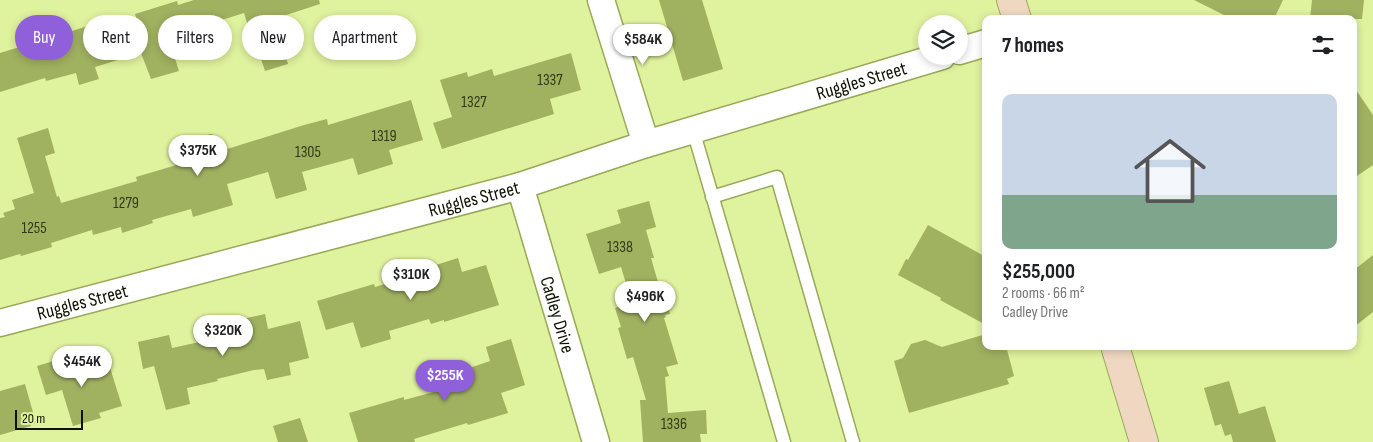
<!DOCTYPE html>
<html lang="en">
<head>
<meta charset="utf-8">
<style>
  body { margin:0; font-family:"Sofia Sans Condensed",sans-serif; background:#f2f2f2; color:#202124; height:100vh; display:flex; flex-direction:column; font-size:19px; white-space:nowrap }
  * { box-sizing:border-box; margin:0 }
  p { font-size:16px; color:#757577 }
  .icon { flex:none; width:28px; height:28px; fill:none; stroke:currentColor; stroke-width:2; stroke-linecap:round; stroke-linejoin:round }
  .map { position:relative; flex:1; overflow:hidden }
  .sheet { position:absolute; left:982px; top:15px; width:375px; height:335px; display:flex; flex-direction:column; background:#fff; border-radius:10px; box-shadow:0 2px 8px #0003 }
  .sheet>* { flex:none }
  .hud { position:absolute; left:15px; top:15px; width:475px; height:45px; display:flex; gap:10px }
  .fabs { position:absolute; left:918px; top:15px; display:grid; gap:10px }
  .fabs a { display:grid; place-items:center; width:50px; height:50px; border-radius:50%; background:#fff; box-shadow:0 2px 8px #0003; font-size:25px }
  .scale { position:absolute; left:15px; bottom:12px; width:68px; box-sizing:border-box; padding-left:5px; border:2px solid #0d1100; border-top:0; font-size:14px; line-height:18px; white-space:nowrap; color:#0d1100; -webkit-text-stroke:4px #dff29e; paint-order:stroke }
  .price { position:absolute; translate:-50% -42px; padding:0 11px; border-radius:18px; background:#fff; color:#222; font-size:16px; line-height:32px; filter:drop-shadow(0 1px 2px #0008) }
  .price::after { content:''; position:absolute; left:50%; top:30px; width:15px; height:11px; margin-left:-8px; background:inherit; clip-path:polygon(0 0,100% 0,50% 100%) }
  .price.current { background:#9060da; color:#fff }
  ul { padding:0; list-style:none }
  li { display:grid; align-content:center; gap:10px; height:265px; padding:0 20px }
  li+li { border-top:1px solid #e0e0e0 }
  li span { display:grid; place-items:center; height:155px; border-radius:10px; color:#555 }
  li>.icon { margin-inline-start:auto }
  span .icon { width:90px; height:90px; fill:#fffc; stroke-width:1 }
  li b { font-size:21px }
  h2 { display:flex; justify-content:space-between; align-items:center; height:60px; padding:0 20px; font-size:21px }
  .pill { padding:0 18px; border-radius:22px; background:#fff; box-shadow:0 2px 8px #0003; font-size:18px; line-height:45px }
  .pill.current { background:#9060da; color:#fff }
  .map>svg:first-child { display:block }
  .building { fill:#a0b160 }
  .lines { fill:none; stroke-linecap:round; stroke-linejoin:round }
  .lane-casing { stroke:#98a958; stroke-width:15 }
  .street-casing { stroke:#98a958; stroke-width:29 }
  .secondary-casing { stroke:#98a958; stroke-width:30 }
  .lane { stroke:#fff; stroke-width:12 }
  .street { stroke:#fff; stroke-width:26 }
  .secondary { stroke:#f0d7c1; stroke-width:28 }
  .labels { text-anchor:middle; stroke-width:4.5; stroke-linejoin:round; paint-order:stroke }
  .number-label { font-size:16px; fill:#323918 }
  .street-label { font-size:19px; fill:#0d1100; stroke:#dff29e }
</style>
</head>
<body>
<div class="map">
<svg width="1373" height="442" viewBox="0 0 1373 442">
  <rect width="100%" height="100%" fill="#dff29e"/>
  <g class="building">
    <path d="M194,0H319L320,4L274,19L288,64L265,71L250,26H248L244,13L206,25L210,41L173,52L179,71L151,79L141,53L95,67L99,79L79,85L76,73L46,81L45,78L0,92V53L88,26L92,40L139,26L135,14L177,1L178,5Z"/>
    <path d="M659,0H702L723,69L683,81Z"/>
    <path d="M1194,0H1283L1274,19H1232Z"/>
    <path d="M1312,0H1364L1362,19H1310Z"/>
    <path d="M571,53L581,90L550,99L554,114L442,149L433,123L452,117L440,80L467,72L468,77L492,69L494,76Z"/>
    <path d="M1354,87L1373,115V165L1354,178Z"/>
    <path d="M411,100L423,140L389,150L393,164L358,175L353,158L302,172L307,190L276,199L268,172L227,184L233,205L193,217L191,209L152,220L153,223L122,233L121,227L93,235L92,230L51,243L52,247L21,256L20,254L0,260V218L5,217L3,213L15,209L12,200L34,193L17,138L48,128L55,153L45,156L57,197L59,196L61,203L137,181L136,177L190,161L186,148L191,139L211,134L220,138L224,150L304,125L327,119L328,125Z"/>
    <path d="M649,201L656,227L646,230L654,258H651L662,296L665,295L670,314L665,315L666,317L664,318L678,364L666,367L669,376L665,377L668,413L706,410L707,434H700L701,442H643L640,400H646L633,357L627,359L618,328L621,327L615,308L632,303L621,267L599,274L586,234L621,223L617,210Z"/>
    <path d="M928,225L986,257V325L940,300L941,298L898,275L906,259L908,260Z"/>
    <path d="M1373,255V312L1354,327V270Z"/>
    <path d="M458,258L462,272L486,265L499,305L444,322V320L431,324L429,319L389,331L391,339L361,348L353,322L326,330L317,301L374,284L375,287L415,275L414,272Z"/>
    <path d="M265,314L268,329L300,321L309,358L289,363L291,375L267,380L264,369L254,370L217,379L218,381L187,388L190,404L166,410L154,366L143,369L138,342L169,335L172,348L232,335L229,322Z"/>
    <path d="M986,334V346H1006L1014,376L1007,379L1009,384L909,413L894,361L903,358L911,344L925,340L942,347Z"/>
    <path d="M511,339L525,385L501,393L508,413L468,425L467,423L414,439L415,442H358L349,413L404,397V400L456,386L452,374L490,361L486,347Z"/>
    <path d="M67,357L71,369L107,358L122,406L99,413L101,418L73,426L62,390L46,395L37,366Z"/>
    <path d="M1229,381L1239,414L1265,406L1276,442H1233L1231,434L1225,436L1221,424L1215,426L1204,388Z"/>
    <path d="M25,384L36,423L31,425V426L0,435V391Z"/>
    <path d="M300,418L308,442H278L273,426Z"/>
  </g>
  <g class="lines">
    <defs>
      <g id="lane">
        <path d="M693,130L784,442"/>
        <path d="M712,197L777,177L853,442"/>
      </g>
      <g id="street">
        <path d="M601,0L646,144"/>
        <path d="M959,51L986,43"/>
        <path id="s1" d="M520,186L596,442"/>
        <path id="s2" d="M0,323L520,186L646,144L942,56"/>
      </g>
      <g id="secondary">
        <path d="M1011,0L1017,19"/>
        <path d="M1115,346L1144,442"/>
      </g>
    </defs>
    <use href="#lane" class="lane-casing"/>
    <use href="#street" class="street-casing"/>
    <use href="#secondary" class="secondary-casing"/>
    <use href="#lane" class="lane"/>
    <use href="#street" class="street"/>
    <use href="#secondary" class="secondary"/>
  </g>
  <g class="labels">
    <g class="number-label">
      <text x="550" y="85">1337</text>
      <text x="474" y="107">1327</text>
      <text x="384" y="141">1319</text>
      <text x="308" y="157">1305</text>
      <text x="126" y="208">1279</text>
      <text x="34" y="233">1255</text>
      <text x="620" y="252">1338</text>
      <text x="674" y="429">1336</text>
    </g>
    <g class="street-label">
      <text dy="7" stroke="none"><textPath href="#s2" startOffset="895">Ruggles Street</textPath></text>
      <text dy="7" stroke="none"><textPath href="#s2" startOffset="490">Ruggles Street</textPath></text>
      <text dy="7" stroke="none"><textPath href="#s2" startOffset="85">Ruggles Street</textPath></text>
      <text dy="7" stroke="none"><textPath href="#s1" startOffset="134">Cadley Drive</textPath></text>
    </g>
  </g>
</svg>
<div class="fabs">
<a><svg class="icon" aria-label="layers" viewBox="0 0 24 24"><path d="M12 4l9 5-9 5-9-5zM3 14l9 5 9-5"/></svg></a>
</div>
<div class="scale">20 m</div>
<b class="price" style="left:643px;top:66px">$584K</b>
<b class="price" style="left:198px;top:177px">$375K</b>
<b class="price" style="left:411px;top:301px">$310K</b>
<b class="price" style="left:645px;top:323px">$496K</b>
<b class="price" style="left:223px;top:357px">$320K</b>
<b class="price" style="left:82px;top:388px">$454K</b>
<b class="price current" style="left:445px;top:402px">$255K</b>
<div class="hud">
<a class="pill current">Buy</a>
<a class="pill">Rent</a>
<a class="pill">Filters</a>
<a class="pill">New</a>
<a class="pill">Apartment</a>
</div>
<section class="sheet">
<h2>7 homes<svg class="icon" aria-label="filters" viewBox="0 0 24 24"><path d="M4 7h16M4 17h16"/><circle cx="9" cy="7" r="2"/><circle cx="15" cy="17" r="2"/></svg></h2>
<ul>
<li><span style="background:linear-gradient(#c9d6e8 65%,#7fa58c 0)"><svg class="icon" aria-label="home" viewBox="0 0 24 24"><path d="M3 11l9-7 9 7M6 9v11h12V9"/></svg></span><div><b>$255,000</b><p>2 rooms · 66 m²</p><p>Cadley Drive</p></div></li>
</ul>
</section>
</div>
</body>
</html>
